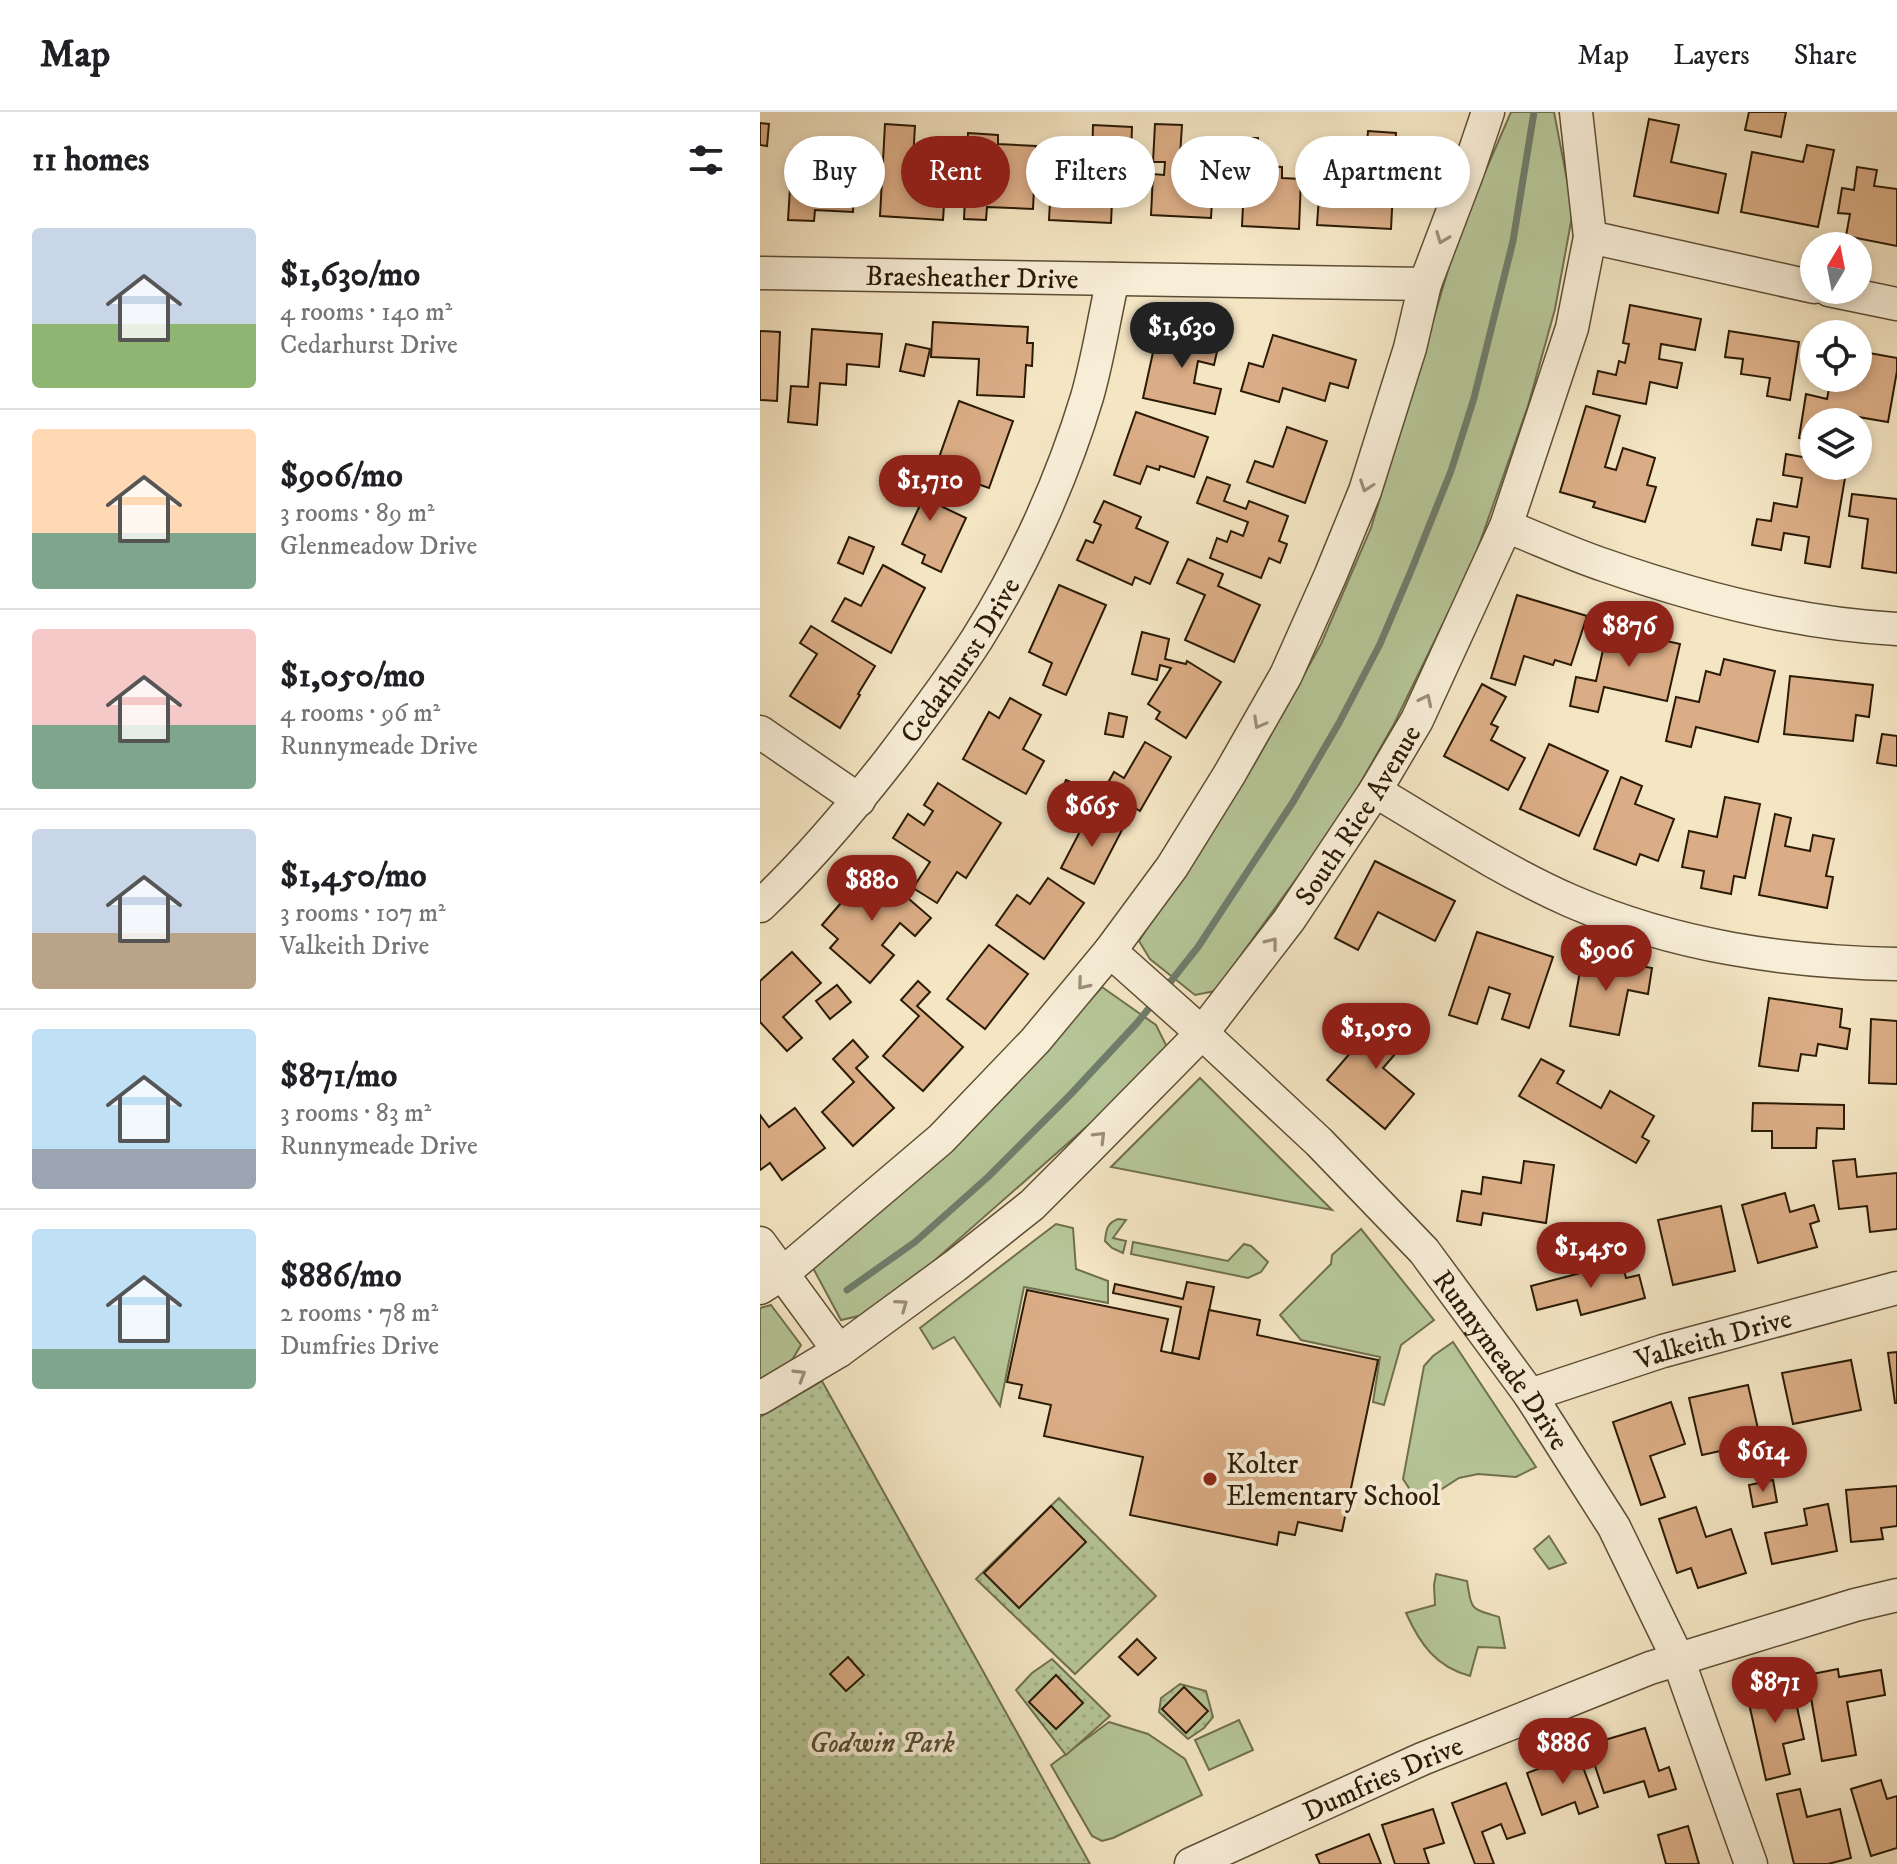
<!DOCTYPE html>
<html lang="en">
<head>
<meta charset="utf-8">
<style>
  body { margin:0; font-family:"IM FELL DW Pica",serif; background:#f2f2f2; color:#202124; height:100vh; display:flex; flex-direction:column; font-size:30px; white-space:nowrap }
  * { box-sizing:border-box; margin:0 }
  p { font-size:26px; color:#757577 }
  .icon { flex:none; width:44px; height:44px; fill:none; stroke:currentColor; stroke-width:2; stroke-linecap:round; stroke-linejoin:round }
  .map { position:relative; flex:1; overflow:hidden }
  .drawer { display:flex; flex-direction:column; background:#fff; width:760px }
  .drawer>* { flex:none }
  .guide { position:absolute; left:24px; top:24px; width:760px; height:72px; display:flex; gap:16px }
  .needle { width:52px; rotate:10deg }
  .controls { position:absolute; left:1040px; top:120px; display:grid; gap:16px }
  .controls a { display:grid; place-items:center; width:72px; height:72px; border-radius:50%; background:#fff; box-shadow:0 4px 12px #0003; font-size:40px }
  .price { position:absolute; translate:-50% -68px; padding:0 18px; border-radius:28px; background:#8f2418; color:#fff; font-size:26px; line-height:52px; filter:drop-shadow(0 2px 4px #0008) }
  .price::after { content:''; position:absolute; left:50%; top:48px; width:24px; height:18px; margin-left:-12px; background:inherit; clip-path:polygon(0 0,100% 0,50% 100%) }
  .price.selected { background:#222; color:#fff }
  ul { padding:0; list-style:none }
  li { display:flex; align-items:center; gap:24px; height:200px; padding:0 32px }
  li+li { border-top:2px solid #e0e0e0 }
  li span { display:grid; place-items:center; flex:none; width:224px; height:160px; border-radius:8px; color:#555 }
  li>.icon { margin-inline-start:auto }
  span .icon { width:96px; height:96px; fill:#fffc; stroke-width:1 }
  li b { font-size:34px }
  h2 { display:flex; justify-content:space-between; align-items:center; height:96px; padding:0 32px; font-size:34px }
  .pill { padding:0 28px; border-radius:36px; background:#fff; box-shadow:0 4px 12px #0003; font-size:28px; line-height:72px }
  .pill.selected { background:#8f2418; color:#fff }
  header { display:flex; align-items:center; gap:48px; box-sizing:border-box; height:112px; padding:0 40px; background:#fff; border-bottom:2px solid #e0e0e0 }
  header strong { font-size:38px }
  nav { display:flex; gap:44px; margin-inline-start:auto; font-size:28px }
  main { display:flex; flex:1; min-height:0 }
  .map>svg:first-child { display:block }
  .green { fill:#b6c698; stroke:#70704e; stroke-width:2 }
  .park { fill:url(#park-dots); stroke:#70704e; stroke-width:2 }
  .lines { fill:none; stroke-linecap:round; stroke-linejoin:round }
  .stream { stroke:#6f7d6c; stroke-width:7 }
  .building { fill:#dbad86; stroke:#2b1b05; stroke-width:2 }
  .minor-casing { stroke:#5d4e34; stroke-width:35 }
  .minor { stroke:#f8eed8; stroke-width:32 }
  .oneway { stroke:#9c8f79 }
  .poi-dot { fill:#8f2418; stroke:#f8eed8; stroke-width:3 }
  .labels { text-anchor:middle; stroke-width:8; stroke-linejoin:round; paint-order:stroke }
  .street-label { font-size:28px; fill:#2b1b05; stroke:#f8eed8 }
  .poi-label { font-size:28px; fill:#2b1b05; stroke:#f8eed8; text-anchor:start }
  .park-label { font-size:28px; font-style:italic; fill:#554e31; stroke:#f8eed8 }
</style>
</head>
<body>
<header>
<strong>Map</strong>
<nav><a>Map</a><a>Layers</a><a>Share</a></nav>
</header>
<main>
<section class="drawer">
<h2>11 homes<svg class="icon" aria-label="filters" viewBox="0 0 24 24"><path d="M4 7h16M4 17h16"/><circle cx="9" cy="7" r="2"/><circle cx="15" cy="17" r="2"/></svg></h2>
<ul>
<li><span style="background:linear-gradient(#c9d6e8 60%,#8fb573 0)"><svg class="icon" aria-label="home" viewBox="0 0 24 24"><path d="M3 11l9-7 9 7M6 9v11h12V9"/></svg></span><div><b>$1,630/mo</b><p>4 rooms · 140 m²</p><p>Cedarhurst Drive</p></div></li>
<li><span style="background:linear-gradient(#ffd9b3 65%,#7fa58c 0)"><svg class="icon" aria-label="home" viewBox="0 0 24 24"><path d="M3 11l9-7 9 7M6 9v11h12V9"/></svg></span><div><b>$906/mo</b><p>3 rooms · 89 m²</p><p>Glenmeadow Drive</p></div></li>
<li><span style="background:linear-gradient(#f6c9c9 60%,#7fa58c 0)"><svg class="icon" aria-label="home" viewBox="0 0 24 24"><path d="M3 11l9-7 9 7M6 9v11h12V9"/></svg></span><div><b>$1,050/mo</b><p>4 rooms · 96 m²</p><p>Runnymeade Drive</p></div></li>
<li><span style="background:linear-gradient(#c9d6e8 65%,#b9a48a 0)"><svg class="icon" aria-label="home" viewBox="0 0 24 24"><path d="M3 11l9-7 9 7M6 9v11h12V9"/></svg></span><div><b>$1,450/mo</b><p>3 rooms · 107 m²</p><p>Valkeith Drive</p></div></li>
<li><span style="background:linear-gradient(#bfe0f5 75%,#9aa5b1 0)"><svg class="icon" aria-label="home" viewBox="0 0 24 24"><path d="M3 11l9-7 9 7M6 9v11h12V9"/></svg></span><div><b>$871/mo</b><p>3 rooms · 83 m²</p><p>Runnymeade Drive</p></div></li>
<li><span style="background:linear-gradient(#bfe0f5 75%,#7fa58c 0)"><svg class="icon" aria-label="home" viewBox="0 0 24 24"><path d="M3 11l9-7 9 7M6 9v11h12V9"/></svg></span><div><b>$886/mo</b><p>2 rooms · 78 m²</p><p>Dumfries Drive</p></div></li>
</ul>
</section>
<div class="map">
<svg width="1137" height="1752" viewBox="0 0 1137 1752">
  <defs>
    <pattern id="park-dots" width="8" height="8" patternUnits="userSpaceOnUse" patternTransform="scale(2)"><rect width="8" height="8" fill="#b6c698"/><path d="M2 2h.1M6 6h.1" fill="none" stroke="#9daa82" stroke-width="1.8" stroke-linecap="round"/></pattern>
  </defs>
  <rect width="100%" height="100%" fill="#f4e5c3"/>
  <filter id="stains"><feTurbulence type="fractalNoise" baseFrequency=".0025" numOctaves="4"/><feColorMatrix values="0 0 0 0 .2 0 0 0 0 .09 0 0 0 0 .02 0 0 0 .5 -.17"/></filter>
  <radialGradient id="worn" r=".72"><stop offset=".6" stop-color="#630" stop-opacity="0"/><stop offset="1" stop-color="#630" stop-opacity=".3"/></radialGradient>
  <g class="green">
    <path d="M751,0H794L813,99L795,197L768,294L713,450L634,612L581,705L455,879L435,883L390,847L379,829L495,651L561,532L611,416L700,118Z"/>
    <path d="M342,875L396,913L407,935L366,980L116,1200L81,1208L53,1156L136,1086L234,995Z"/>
    <path d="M440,966L572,1098L351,1055Z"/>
    <path d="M358,1107L366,1108L353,1126L366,1129L363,1141L352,1136L345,1129C346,1118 347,1111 358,1107Z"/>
    <path d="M296,1112L313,1116L316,1157L348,1169V1191L264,1175L240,1294L194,1225L173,1237L160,1216Z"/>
    <path d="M601,1117L674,1208L641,1233L624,1293L613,1290L620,1245L541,1228L520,1203L571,1152L572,1143Z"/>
    <path d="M373,1130L468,1149L484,1132L491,1134L508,1150L501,1160L488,1166L371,1142Z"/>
    <path d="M11,1193L41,1233L32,1248L0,1268V1196Z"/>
    <path d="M693,1230L776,1355L756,1365L718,1362L699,1366L671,1384L653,1382L643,1367L664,1254L673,1244Z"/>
    <path d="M789,1424L806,1451L789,1457L774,1437Z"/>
    <path d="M676,1462L707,1469C712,1499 710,1496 739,1505L745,1536L718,1535L710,1564C676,1555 660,1532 646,1501L675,1493L674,1473Z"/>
    <path d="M479,1608L493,1638L449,1658L435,1628Z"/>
    <path d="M349,1610L388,1622L425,1647L442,1683L353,1726L342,1729L332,1724L291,1653Z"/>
  </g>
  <g class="park">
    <path d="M62,1269L330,1752H0V1305Z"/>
    <path d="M299,1386L396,1484L315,1562L216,1467Z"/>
    <path d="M292,1547L350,1604L306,1643L256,1578L272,1561Z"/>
    <path d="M420,1572L446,1579L453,1605L444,1616L428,1627L399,1600L401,1586Z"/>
  </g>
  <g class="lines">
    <g class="stream">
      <path d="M404,878L438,835L533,690L579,611L620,532L651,459L691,359L714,286L753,129L774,0"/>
      <path d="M87,1178L155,1130L228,1065L311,982L377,911L394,890"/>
    </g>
  </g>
  <g class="building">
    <path d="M989,0H1026L1021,25L985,18Z"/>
    <path d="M889,7L919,13L911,50L966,62L958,101L874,84Z"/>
    <path d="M0,11L9,12L7,34L0,33Z"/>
    <path d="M125,12L155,14L152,64H163L165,44L187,46L183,108L120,104Z"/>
    <path d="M395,12L422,13L420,44L436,45V36L455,37L451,106L391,103L393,62L404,63L405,50H393Z"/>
    <path d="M333,13L372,15L371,42L344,41L343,66L353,67L351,111L289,108L293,33L312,34L311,51L332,52Z"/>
    <path d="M608,19L636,21L631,117L557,113L560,70L604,73Z"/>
    <path d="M208,21L238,23V32L276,34L273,97L227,95L226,108L204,107Z"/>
    <rect x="465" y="26" width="33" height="26"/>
    <path d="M1047,33L1074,38L1058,115L981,100L992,40L1043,50Z"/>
    <path d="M32,45L80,47V51L95,52L93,100L55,98L54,109L28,108Z"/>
    <path d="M485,53L522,55V66L541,67L539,117L482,114Z"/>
    <path d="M1097,55L1117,58L1114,74L1137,77V134L1086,124L1090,102L1078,101L1082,76L1094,78Z"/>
    <path d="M870,193L941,207L935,238L901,232L899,247L922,251L917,276L890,270L886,292L833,282L838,259L856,263L859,249L865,251L869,232L863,231Z"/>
    <path d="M173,210L268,215L267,231H273L272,254L266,253L264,285L217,283L219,247L171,245Z"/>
    <path d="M399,213L460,226L454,253L438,249L434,271L461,277L455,302L383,286Z"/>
    <path d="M52,217L122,222L119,255L87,252L86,273L60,271L57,313L28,310L31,274L48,275Z"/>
    <path d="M0,219L20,220L17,289L0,288Z"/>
    <path d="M969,219L1039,230L1030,288L1007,284L1010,266L981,262L983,247L965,245Z"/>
    <path d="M513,223L596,248L588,276L570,271L565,289L523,276L519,290L481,279L489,251L503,255Z"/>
    <path d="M146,232L170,237L164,264L140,259Z"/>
    <path d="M1098,239L1137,246V259L1128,310L1098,305L1097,310H1054V329L1039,326L1046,282L1067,287L1071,266H1098Z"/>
    <path d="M199,289L253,309L229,376L175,357Z"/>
    <path d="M826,294L860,304L845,355L856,358L863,336L895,346L887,373L896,375L885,410L833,395L835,390L800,380Z"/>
    <path d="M376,300L448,325L434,365L400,354L399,358L387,354L380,372L354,363Z"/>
    <path d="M527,315L567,329L545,391L487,370L495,349L513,355Z"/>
    <path d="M1026,342L1054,347V354H1087L1070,455L1045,451L1049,425L1024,421L1021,438L992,433L997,407L1011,409L1014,391L1037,395L1042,366L1023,363Z"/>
    <path d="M150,355L174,366L164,386L206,406L181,460L162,451L165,443L142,432L161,391L138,381Z"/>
    <path d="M447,365L470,373L464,389L486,397L489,389L528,404L519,429L527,432L520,451L509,446L501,466L450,446L457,426L467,430L471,419L483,424L488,410L437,391Z"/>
    <path d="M1092,382L1137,387V461L1102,456L1108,407L1089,404Z"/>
    <path d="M344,389L381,405L376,416L408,430L390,472L375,465L372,473L317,448L326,428L333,431L341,413L334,410Z"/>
    <path d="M89,425L114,435L103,462L78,451Z"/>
    <path d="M428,447L463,462L458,474L500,493L474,550L425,528L445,483L417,471Z"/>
    <path d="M123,453L165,476L131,541L72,509L85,486L101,494Z"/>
    <path d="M299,473L346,493L306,583L283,573L292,551L269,540Z"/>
    <path d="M757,483L827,504L811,553L795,548L793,553L764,544L755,573L731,566Z"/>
    <path d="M51,514L115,554L98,582L100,583L80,616L30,584L57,542L40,531Z"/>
    <path d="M848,516L920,532L907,589L844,575L838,600L810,594L816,565L836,569Z"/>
    <path d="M382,520L409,527L405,547L426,552L427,549L461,570L426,626L396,607L400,600L388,592L411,556L400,553L397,568L372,562Z"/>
    <path d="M964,547L1015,559L998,630L936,615L931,635L906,629L916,585L939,590L946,559L960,563Z"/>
    <path d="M1030,564L1113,573L1109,605L1096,603L1093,629L1024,622Z"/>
    <path d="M722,572L746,585L731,612L738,615L731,628L765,646L748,678L684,644Z"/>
    <path d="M250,586L281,603L263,637L284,649L266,682L203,647L229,600L239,606Z"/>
    <path d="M349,601L367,605L363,625L345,622Z"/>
    <path d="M1122,622L1137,624V654L1117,651Z"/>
    <path d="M385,630L411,645L380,699L344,678L354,660L364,666Z"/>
    <path d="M789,632L848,659L819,724L760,697Z"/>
    <path d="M861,665L882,674L875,692L914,707L898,749L880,742L876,753L834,737Z"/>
    <path d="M306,668L329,678L318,702L295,692Z"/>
    <path d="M178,671L241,711L206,766L197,760L177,791L153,776L170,750L133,726L148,702L164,713L173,699L164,693Z"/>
    <path d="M965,685L1000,692L985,766L974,764L971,782L941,776L944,759L922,755L929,719L957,725Z"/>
    <path d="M329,702L362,718L334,772L301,756Z"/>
    <path d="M1015,702L1031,706L1025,734L1050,739L1053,723L1074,727L1066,764L1073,765L1067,796L999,783Z"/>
    <path d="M615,749L695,789L675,829L618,800L598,838L575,826Z"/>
    <path d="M112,755L171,806L155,824L140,811L122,833L134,843L110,871L70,836L78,827L62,813Z"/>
    <path d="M288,766L324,791L284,847L236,813L257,783L270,792Z"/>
    <path d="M717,820L793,845L769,916L742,907L750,882L729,875L717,912L689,903Z"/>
    <path d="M229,833L268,862L225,917L187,887Z"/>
    <path d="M32,840L61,871L23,905L42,926L27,939L0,910V869Z"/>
    <path d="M823,843L892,856L888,882L868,878L859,923L810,914Z"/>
    <path d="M158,869L170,880L157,894L203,935L163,979L123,944L159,904L141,888Z"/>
    <path d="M77,873L91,890L70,907L56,889Z"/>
    <path d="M1009,886L1082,897L1080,915L1090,917L1087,937L1058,932L1056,944L1041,942L1038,959L999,954Z"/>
    <path d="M628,897L655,919L623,956L654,982L625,1017L567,968Z"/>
    <path d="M1111,907L1137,909V972L1109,971Z"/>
    <path d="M93,928L108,945L96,956L134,996L93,1034L62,1000L94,970L73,947Z"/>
    <path d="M781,947L804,959L797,971L841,996L850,979L894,1004L882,1025L889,1029L876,1051L759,984Z"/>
    <path d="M993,991L1084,993V1017L1057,1016L1056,1036H1012V1019H992Z"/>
    <path d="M35,996L65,1036L22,1068L10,1051L0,1058V1003L9,1015Z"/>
    <path d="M1095,1047L1097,1065L1137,1061V1117L1110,1120L1107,1094L1079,1097L1073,1049Z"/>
    <path d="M764,1049L794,1053L786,1111L723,1101L721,1113L697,1109L702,1079L721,1082L723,1065L761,1071Z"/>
    <path d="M1025,1081L1030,1100L1054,1093L1059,1109L1050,1112L1057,1135L998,1151L982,1093Z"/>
    <path d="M961,1094L975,1159L913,1173L898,1108Z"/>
    <path d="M862,1150L866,1166L879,1163L885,1186L821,1203L817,1188L777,1198L771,1174Z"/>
    <path d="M427,1170L454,1175L439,1247L412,1241L421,1195L353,1181L355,1172L423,1187Z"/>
    <path d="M267,1178L408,1207L401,1239L439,1247L449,1198L500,1208L497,1223L618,1248L582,1419L538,1410L535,1423L519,1420L517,1433L370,1403L383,1345L284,1324L291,1293L259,1286L262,1273L247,1270Z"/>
    <path d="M1137,1240V1291H1135L1128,1241Z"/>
    <path d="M1091,1248L1101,1298L1033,1312L1022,1261Z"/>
    <path d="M988,1273L1001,1330L942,1343L929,1286Z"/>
    <path d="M911,1290L925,1332L890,1344L905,1385L881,1393L853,1310Z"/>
    <path d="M1013,1368L1017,1390L993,1395L989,1373Z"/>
    <path d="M1137,1374V1414L1121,1416L1123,1427L1091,1430L1086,1378Z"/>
    <path d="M1068,1392L1077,1439L1012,1452L1005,1421L1047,1413L1044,1397Z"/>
    <path d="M291,1394L326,1430L259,1496L224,1461Z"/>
    <path d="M936,1395L946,1425L971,1417L986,1461L938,1476L931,1456L917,1461L899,1407Z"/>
    <path d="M377,1527L396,1546L378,1563L359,1545Z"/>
    <path d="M88,1545L104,1563L86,1579L70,1562Z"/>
    <path d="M1078,1557L1079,1565L1121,1558L1125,1583L1087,1590L1096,1643L1062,1649L1047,1563Z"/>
    <path d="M296,1563L323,1591L296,1617L269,1590Z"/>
    <path d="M1031,1568L1044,1627L1023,1632L1030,1662L1006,1668L986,1578Z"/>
    <path d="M424,1575L448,1599L426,1621L402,1597Z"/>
    <path d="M885,1616L899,1659L909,1655L916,1677L889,1685L884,1669L844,1681L828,1633Z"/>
    <path d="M818,1642L838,1695L819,1702L815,1690L782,1703L767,1661Z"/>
    <path d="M1121,1668L1127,1687L1137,1684V1736L1111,1744L1091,1677Z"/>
    <path d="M746,1671L765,1721L747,1727L741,1712L722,1720L734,1752H715L692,1691Z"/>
    <path d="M1040,1677L1047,1705L1080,1697L1091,1746L1068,1752H1034L1017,1682Z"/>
    <path d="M673,1697L684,1731L664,1737L669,1752H635L622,1713Z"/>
    <path d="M928,1714L939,1752H906L898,1723Z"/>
    <path d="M609,1722L621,1752H560L556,1743Z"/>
  </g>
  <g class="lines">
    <defs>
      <g id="minor">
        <path d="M830,125L1054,175"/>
        <path id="s1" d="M0,161L665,172"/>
        <path d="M1069,178L1137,192"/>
        <path d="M746,414C779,427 811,442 844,453C938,486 1037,512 1137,517"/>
        <path d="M0,620L99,688"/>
        <path d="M615,679C679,717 743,759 811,789C915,834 1025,850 1137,852"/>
        <path id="s2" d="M0,794C47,750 89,700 129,649C159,610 190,569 217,527C263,454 302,368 327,285C338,247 344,206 353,167"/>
        <path id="s3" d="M350,839L442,921L559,1030L664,1139L770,1283L854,1415L918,1547L991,1752"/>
        <path d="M0,1131L79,1239"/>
        <path d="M0,1176L22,1162L181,1027L275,929L350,839L412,755L469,663L526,563L571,462L605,379L650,236L665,172L708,59L728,0"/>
        <path id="s4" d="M770,1283L903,1239L1137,1176"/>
        <path id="s5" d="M0,1286L79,1239L195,1154L272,1093L327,1038L442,921L529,808L615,679L657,608L746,414L812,216L830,125L816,0"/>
        <path id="s6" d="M431,1752L662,1647L890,1556L1095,1493L1137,1483"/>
      </g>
    </defs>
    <use href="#minor" class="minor-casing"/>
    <use href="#minor" class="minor"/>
  </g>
  <defs><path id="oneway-chevron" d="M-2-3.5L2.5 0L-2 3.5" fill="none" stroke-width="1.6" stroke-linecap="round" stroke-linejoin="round" transform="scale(2)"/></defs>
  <g class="oneway">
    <use href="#oneway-chevron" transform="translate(682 126) rotate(111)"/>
    <use href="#oneway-chevron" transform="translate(606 374) rotate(109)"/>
    <use href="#oneway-chevron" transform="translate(666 588) rotate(-64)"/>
    <use href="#oneway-chevron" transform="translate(499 611) rotate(119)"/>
    <use href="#oneway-chevron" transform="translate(512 831) rotate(-52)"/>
    <use href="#oneway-chevron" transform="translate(323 872) rotate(130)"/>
    <use href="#oneway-chevron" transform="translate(340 1025) rotate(-45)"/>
    <use href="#oneway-chevron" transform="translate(142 1193) rotate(-36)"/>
    <use href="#oneway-chevron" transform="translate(40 1263) rotate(-31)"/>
  </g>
  <circle class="poi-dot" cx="450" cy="1367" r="8"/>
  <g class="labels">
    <g class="street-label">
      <text dy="10" stroke="none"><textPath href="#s1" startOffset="212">Braesheather Drive</textPath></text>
      <text dy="10" stroke="none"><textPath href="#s2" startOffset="318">Cedarhurst Drive</textPath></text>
      <text dy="10" stroke="none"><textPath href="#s5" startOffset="844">South Rice Avenue</textPath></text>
      <text dy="10" stroke="none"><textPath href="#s4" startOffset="192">Valkeith Drive</textPath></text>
      <text dy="10" stroke="none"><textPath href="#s3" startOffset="568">Runnymeade Drive</textPath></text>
      <text dy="10" stroke="none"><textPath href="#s6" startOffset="210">Dumfries Drive</textPath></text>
    </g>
    <g class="poi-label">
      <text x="466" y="1361">Kolter<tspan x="466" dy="32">Elementary School</tspan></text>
    </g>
    <g class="park-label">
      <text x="122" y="1640">Godwin Park</text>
    </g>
  </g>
  <rect width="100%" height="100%" filter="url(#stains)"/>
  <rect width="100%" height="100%" fill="url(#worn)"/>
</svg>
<div class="controls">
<a><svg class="needle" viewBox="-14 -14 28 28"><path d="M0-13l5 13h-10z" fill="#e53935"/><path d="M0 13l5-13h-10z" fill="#757577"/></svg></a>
<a><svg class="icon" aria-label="locate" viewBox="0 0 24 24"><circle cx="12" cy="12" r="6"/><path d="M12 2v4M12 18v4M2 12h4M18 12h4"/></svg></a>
<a><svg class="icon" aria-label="layers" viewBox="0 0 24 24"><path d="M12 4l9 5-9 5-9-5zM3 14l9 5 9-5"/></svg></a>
</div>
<b class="price selected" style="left:422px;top:258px">$1,630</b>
<b class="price" style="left:170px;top:411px">$1,710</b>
<b class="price" style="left:869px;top:557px">$876</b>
<b class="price" style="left:332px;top:737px">$665</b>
<b class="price" style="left:112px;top:811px">$880</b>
<b class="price" style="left:846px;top:881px">$906</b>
<b class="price" style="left:616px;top:959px">$1,050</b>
<b class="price" style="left:831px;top:1178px">$1,450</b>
<b class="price" style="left:1003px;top:1382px">$614</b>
<b class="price" style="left:1015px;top:1613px">$871</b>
<b class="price" style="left:803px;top:1674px">$886</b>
<div class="guide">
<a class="pill">Buy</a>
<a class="pill selected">Rent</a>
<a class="pill">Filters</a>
<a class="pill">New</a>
<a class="pill">Apartment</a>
</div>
</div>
</main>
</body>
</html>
